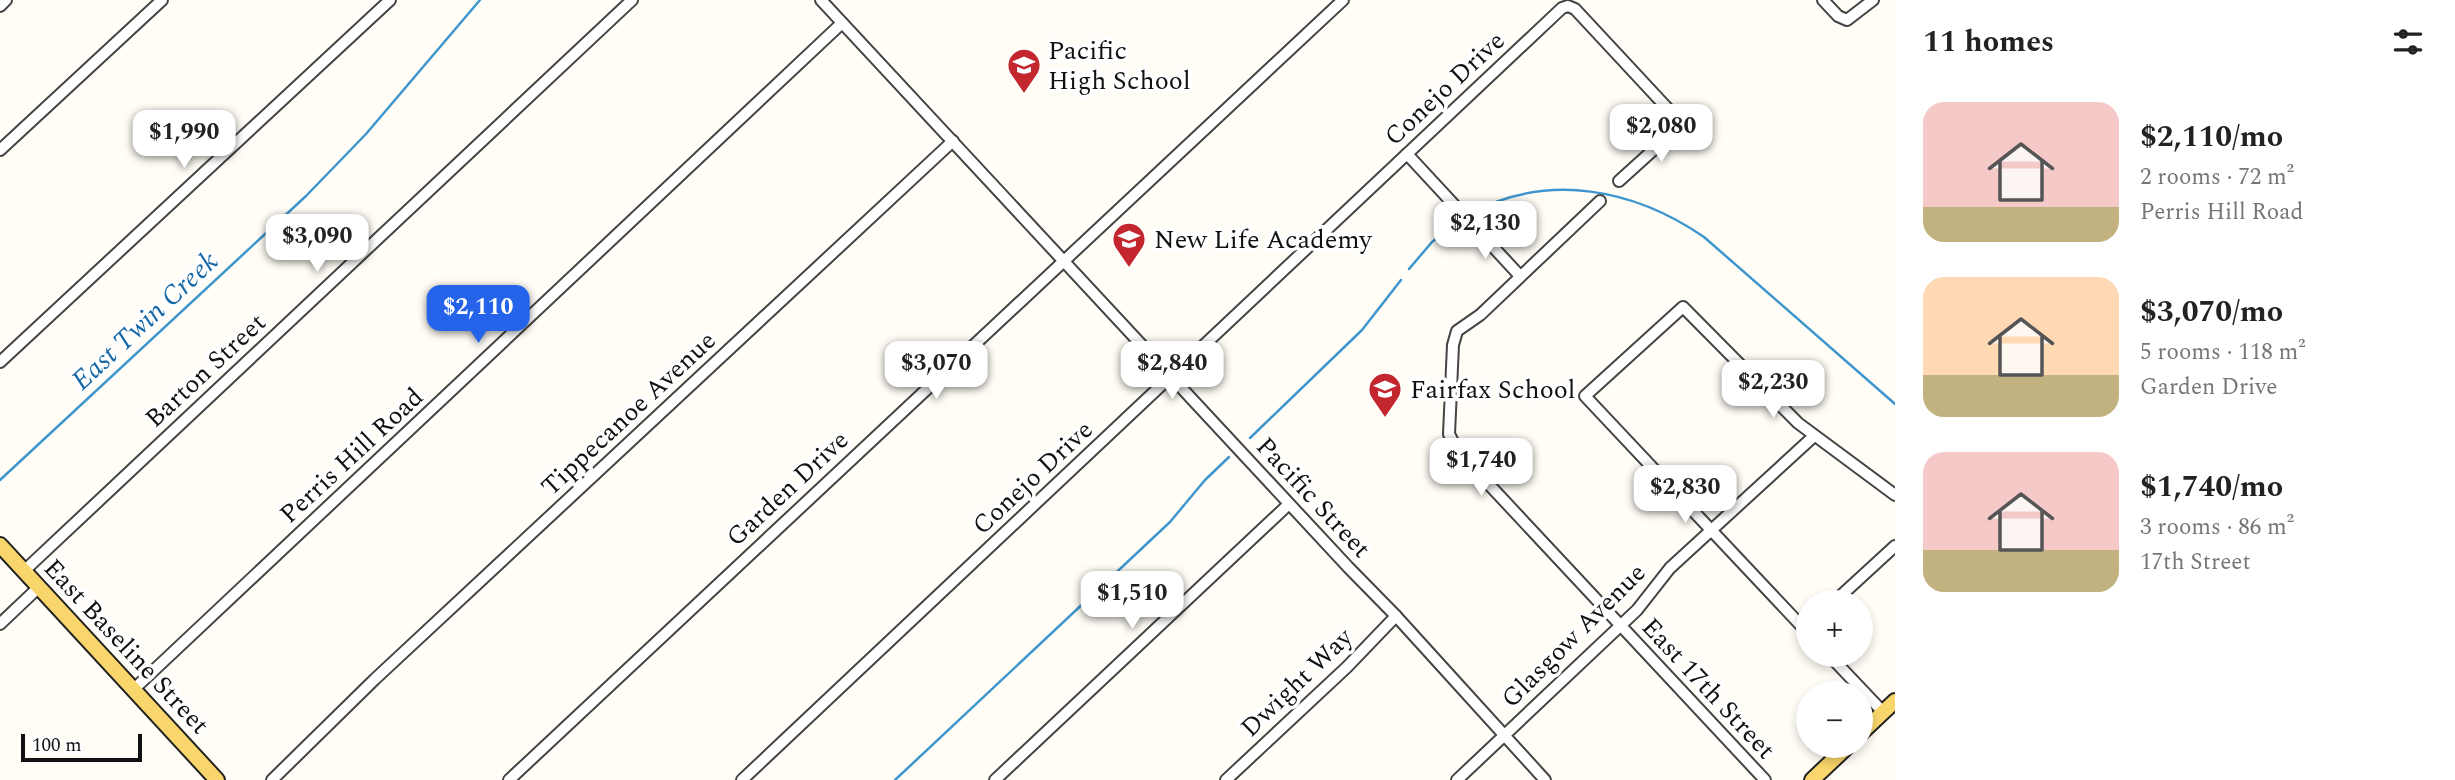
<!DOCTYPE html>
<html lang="en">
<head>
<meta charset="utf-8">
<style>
  body { margin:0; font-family:Spectral,serif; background:#f6f6f6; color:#222; height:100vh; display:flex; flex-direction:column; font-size:26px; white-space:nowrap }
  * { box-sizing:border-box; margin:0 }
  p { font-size:23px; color:#767676 }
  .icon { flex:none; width:38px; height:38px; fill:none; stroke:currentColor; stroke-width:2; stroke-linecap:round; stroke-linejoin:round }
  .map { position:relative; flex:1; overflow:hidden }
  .sheet { display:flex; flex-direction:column; background:#fff; width:560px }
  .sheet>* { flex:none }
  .fabs { position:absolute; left:1796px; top:590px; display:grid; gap:14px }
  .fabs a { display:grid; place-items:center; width:77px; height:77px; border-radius:50%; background:#fff; box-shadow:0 4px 10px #0003; font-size:35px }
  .scale { position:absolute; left:21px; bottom:18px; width:121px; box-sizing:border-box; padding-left:7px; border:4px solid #111; border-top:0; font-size:19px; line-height:24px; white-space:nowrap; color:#111; -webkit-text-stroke:5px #fff; paint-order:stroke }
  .price { position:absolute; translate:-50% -60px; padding:0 16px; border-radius:14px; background:#fff; color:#222; font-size:23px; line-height:46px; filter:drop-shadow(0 2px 4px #0008) }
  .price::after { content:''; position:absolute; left:50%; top:42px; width:21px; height:16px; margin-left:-10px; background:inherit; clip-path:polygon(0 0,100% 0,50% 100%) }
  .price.active { background:#2563eb; color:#fff }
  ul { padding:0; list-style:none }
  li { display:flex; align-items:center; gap:21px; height:175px; padding:0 28px }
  li span { display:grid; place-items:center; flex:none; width:196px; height:140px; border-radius:21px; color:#555 }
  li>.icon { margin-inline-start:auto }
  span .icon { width:84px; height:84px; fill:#fffc; stroke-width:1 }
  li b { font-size:30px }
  h2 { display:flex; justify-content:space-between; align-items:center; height:84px; padding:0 28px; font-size:30px }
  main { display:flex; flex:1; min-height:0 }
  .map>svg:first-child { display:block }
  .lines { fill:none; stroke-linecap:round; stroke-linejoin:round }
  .stream { stroke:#3f96cf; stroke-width:2.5 }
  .minor-casing { stroke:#444; stroke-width:14 }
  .major-casing { stroke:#222; stroke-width:18 }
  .minor { stroke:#fff; stroke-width:10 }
  .major { stroke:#f9d66b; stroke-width:14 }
  .labels { text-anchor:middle; stroke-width:7; stroke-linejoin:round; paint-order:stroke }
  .poi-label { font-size:26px; fill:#111; stroke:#fff; text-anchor:start }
  .street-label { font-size:26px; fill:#111; stroke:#fff }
  .water-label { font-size:28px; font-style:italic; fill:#1768a6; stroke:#fff }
</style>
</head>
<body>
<main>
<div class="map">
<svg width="1895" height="780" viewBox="0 0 1895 780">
  <rect width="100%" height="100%" fill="#fffdf5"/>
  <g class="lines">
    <g class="stream">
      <path d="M1471,213C1549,172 1634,189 1704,237L1895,404"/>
      <path d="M1409,269L1432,242L1463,218"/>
      <path d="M1250,438L1362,330L1401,280"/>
      <path d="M0,480L306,196L366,134L480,0"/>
      <path d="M895,780L1170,522L1205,480L1229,457"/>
    </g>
    <defs>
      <g id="minor">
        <path d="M821,0L1348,567L1396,616L1545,780"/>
        <path d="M1823,0L1838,16L1847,20L1873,0"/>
        <path d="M0,6L6,0"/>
        <path d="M0,150L162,0"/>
        <path d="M1407,154L1520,276"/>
        <path d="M1600,201L1480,315L1457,331L1453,345L1449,434L1455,446L1482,477L1765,780"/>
        <path d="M0,362L390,0"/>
        <path d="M24,571L632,0"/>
        <path d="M1834,602L1895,546"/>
        <path d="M0,624L39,587"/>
        <path d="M1808,633L1585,396L1683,307L1798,423L1895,495"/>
        <path d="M1828,654L1883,712"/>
        <path d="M134,689L842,23"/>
        <path d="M272,780L375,679L953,141"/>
        <path d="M509,780L1343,0"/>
        <path d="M742,780L1562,8L1568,6L1575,9L1682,124L1619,181"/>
        <path d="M995,780L1289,504"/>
        <path d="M1226,780L1347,667L1396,616"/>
        <path d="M1457,780L1637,610L1670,568L1814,436"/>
      </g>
      <g id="major">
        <path d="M0,545L217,780"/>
        <path d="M1860,734L1895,701"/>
        <path d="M1812,780L1848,746"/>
      </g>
    </defs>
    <use href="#minor" class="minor-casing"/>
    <use href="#major" class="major-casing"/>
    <use href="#minor" class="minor"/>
    <use href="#major" class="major"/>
  </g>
  <defs>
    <symbol id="school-pin" viewBox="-11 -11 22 30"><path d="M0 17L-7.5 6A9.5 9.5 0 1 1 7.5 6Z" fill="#c4262e" stroke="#fff"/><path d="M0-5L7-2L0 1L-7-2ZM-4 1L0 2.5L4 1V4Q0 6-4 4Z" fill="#fff"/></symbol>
  </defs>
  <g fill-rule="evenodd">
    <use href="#school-pin" x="1005" y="46" width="38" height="52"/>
    <use href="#school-pin" x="1110" y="220" width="38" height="52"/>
    <use href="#school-pin" x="1366" y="370" width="38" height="52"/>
  </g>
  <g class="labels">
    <g class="poi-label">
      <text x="1048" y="59">Pacific<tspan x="1048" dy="30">High School</tspan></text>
      <text x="1154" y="248">New Life Academy</text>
      <text x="1410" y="398">Fairfax School</text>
    </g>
    <g class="street-label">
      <text transform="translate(1444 88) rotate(-43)" y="9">Conejo Drive</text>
      <text transform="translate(205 370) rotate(-43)" y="9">Barton Street</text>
      <text transform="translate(628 413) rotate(-43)" y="9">Tippecanoe Avenue</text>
      <text transform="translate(351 455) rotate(-43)" y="9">Perris Hill Road</text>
      <text transform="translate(1032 477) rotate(-43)" y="9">Conejo Drive</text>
      <text transform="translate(787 488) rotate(-43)" y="9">Garden Drive</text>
      <text transform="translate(1314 497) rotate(47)" y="9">Pacific Street</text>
      <text transform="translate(1573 635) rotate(-45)" y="9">Glasgow Avenue</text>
      <text transform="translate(127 646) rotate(47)" y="9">East Baseline Street</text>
      <text transform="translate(1296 682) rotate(-44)" y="9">Dwight Way</text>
      <text transform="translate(1709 688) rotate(47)" y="9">East 17th Street</text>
    </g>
    <g class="water-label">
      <text transform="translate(144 320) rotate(-43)" y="10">East Twin Creek</text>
    </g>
  </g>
</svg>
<div class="fabs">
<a>+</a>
<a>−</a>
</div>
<div class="scale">100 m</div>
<b class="price" style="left:1661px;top:164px">$2,080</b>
<b class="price" style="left:184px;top:170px">$1,990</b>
<b class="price" style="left:1485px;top:261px">$2,130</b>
<b class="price" style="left:317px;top:274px">$3,090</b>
<b class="price active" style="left:478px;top:345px">$2,110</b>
<b class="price" style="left:936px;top:401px">$3,070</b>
<b class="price" style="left:1172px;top:401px">$2,840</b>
<b class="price" style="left:1773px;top:420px">$2,230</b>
<b class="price" style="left:1481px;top:498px">$1,740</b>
<b class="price" style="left:1685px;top:525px">$2,830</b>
<b class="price" style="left:1132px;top:631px">$1,510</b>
</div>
<section class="sheet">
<h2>11 homes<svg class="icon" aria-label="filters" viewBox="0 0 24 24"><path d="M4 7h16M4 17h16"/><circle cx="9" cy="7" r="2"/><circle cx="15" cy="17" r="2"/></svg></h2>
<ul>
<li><span style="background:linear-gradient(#f6c9c9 75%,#c2b280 0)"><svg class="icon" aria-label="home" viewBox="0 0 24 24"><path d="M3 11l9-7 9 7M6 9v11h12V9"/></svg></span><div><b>$2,110/mo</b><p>2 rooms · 72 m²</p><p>Perris Hill Road</p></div></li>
<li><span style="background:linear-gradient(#ffd9b3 70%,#c2b280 0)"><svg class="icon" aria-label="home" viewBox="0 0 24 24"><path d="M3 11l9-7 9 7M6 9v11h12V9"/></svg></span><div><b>$3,070/mo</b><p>5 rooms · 118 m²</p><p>Garden Drive</p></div></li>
<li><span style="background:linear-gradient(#f6c9c9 70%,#c2b280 0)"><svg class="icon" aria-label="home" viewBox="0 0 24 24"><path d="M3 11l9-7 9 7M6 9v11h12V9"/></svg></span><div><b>$1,740/mo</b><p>3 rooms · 86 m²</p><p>17th Street</p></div></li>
</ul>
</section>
</main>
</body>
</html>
